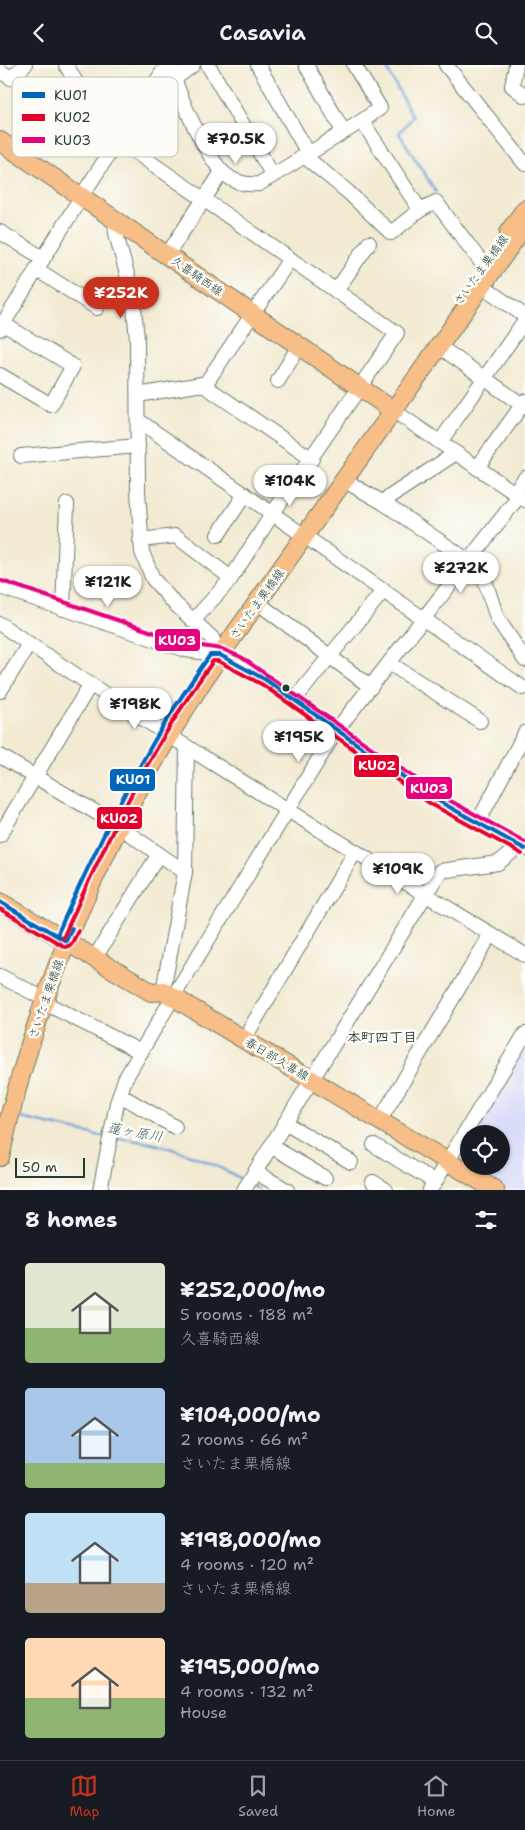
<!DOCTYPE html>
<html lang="en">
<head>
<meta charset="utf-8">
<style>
  body { margin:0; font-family:"Shantell Sans","Klee One",sans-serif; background:#242831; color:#f1f3f6; height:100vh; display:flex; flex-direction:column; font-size:19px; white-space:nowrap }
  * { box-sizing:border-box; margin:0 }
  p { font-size:16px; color:#9ea1a6 }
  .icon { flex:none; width:28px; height:28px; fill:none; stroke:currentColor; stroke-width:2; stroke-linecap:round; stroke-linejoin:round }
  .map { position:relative; height:1125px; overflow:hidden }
  .panel { display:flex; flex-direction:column; background:#171b24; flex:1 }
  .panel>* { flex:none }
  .buttons { position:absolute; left:460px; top:1060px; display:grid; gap:10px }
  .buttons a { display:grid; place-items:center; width:50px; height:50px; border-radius:50%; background:#171b24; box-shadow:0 1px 4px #0004; font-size:25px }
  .scale { position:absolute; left:15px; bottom:12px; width:70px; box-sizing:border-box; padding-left:5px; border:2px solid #1f3d34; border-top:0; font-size:14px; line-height:18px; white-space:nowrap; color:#1f3d34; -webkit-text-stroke:4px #fdfcf7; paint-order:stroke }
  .price { position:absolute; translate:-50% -42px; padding:0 11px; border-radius:18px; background:#fff; color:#222; font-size:16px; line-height:32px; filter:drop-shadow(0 1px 2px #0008) }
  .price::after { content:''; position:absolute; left:50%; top:30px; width:15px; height:11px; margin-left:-8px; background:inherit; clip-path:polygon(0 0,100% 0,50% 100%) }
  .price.current { background:#c8321e; color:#fff }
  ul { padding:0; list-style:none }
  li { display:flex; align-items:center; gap:15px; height:125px; padding:0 25px }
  li span { display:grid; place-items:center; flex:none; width:140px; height:100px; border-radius:5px; color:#555 }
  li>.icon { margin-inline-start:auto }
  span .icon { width:60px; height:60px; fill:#fffc; stroke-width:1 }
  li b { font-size:21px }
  h2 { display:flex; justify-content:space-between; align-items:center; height:60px; padding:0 25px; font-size:21px }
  header { display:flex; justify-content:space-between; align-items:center; height:65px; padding:0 25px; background:#171b24; font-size:22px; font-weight:600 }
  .menu { display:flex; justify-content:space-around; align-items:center; height:70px; border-top:1px solid #363941; background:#171b24; font-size:14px; color:#9ea1a6 }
  .menu a { display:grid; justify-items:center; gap:2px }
  .menu .current { color:#c8321e }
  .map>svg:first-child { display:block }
  .built { fill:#d4d8f9 }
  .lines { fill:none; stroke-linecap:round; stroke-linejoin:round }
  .stream { stroke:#6fa2da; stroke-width:2.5 }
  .minor-casing { stroke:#697a6b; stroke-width:16 }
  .major-casing { stroke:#697a6b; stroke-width:20 }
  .minor { stroke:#fff; stroke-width:14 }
  .major { stroke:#f7be87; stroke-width:18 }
  .bus-1-casing { stroke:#fdfcf7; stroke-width:8 }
  .bus-2-casing { stroke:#fdfcf7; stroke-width:8 }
  .bus-3-casing { stroke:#fdfcf7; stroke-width:8 }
  .bus-1 { stroke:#0065bd; stroke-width:4 }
  .bus-2 { stroke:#e4002b; stroke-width:4 }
  .bus-3 { stroke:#e5007d; stroke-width:4 }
  .bus-dot { fill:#1f3d34; stroke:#fdfcf7; stroke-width:2 }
  .labels { text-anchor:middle; stroke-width:5; stroke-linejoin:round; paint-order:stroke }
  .street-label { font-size:12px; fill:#1f3d34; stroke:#fdfcf7 }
  .neighbourhood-label { font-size:14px; font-weight:bold; fill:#1f3d34; stroke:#fdfcf7 }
  .water-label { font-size:14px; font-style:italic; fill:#3b606e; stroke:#fdfcf7 }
  .key { fill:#fdfcf7; stroke:#bac3bc; stroke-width:1 }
  .key-label { font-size:14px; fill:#1f3d34 }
  .line-badge { stroke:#fdfcf7; stroke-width:2 }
  .badge-label { font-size:14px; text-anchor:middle; font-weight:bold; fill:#fff }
</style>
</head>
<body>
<header><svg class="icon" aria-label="back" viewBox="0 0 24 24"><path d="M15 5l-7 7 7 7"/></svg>Casavia<svg class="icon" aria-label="search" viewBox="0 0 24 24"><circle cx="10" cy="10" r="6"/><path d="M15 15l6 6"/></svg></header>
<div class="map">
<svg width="525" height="1125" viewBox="0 0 525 1125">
  <rect width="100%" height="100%" fill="#fdfcf7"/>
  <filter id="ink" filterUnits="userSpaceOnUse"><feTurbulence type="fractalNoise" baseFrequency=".02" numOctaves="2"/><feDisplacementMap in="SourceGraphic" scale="10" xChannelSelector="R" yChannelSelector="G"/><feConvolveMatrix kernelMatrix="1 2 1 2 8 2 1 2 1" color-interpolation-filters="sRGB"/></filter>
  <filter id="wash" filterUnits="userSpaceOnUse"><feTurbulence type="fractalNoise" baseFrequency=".0096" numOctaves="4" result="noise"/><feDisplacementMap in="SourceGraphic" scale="20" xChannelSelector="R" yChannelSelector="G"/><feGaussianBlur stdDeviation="1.12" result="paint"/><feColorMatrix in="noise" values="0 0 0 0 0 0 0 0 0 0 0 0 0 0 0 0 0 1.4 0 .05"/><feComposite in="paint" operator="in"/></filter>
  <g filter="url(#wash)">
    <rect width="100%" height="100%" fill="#f2ead2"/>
    <path class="built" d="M525,976V1125H508L469,1101H501V1069H469Z"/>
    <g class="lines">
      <g class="stream">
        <path d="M385,0L413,52L399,68L436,127"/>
        <path d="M16,1052L106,1072"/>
        <path d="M116,1073C162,1077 205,1093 245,1116"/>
        <path d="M252,1120L259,1125"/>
      </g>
    </g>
  </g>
  <g filter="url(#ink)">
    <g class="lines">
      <defs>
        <g id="minor">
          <path d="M66,0L97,53L118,75L397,268L273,448L230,515L193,556"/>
          <path d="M170,0C177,26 206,94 226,110C235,118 247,120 259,119L362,56L420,145L436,137L484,201L482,221L525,251"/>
          <path d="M208,0L272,109"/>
          <path d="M258,0L308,88"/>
          <path d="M306,0L343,66"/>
          <path d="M354,0L380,43L362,56"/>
          <path d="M446,0L525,99"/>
          <path d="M516,0L512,21L525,31"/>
          <path d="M0,6L11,13L25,0"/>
          <path d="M174,14L193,0"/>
          <path d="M303,90L348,127L391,168L420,145"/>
          <path d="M115,153L116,169L128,213L134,242L137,274L138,426L142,487L153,514L173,537L212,573L220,590"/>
          <path d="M0,167L43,193"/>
          <path d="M167,190L222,107"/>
          <path d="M36,204L97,243"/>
          <path d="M336,226L369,178"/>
          <path d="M0,257L73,301L51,340L0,310"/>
          <path d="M0,264L81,132L167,0"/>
          <path d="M440,282L525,342"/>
          <path d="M278,316L299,281"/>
          <path d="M204,321L290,194"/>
          <path d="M138,330L202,319L312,394"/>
          <path d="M394,346L525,435"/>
          <path d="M139,356L523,623"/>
          <path d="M440,377L525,255"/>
          <path d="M21,391L138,381"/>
          <path d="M477,403L525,336"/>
          <path d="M345,416L382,437L469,496"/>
          <path d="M514,428L525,413"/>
          <path d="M382,437L456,388"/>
          <path d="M218,470L245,429"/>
          <path d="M140,475L176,471L231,513"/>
          <path d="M476,488L497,553L525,595"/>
          <path d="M0,522L186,585C198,588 211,587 221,590C236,594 252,607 266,615L435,734L525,784"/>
          <path d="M258,538L371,622"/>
          <path d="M63,544L67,439"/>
          <path d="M0,559C171,676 348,782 525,890"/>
          <path d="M389,598L480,656"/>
          <path d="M0,626L29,579"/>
          <path d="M294,635L384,525"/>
          <path d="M0,691L109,755"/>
          <path d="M477,759L525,668"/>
          <path d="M118,761L185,807"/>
          <path d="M0,770L90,620"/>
          <path d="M94,894L159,789"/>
          <path d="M0,911L35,929"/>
          <path d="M163,926L185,807L187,682"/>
          <path d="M43,937L141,987"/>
          <path d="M244,974L355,787"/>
          <path d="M120,1030L175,1062"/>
          <path d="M380,1055L491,869"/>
          <path d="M285,1058L351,1097"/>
          <path d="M374,1080L435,1117"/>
          <path d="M271,1081L325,1113"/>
          <path d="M255,1107L287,1125"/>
          <path d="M373,1117L386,1125"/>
          <path d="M100,1125L117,1038L125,1014L173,932L336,666L519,431"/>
          <path d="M244,1125L440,806L498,798L520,781"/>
          <path d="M430,1125L525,969"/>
        </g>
        <g id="major">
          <path d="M0,76L394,346"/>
          <path d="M509,167L525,144"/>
          <path d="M0,837L151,927L163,926L173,932L495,1125"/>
          <path d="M0,1092C40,911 117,743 220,590L525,160"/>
        </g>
      </defs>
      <use href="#minor" class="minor-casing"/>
      <use href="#major" class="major-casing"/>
      <use href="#minor" class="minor"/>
      <use href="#major" class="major"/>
      <defs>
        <g id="bus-1">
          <path d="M0,837L66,876L72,863"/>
          <path d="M57,870C101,772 147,677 210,590H220L266,615L435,734L525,784"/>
        </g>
        <g id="bus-2">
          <path d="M0,844L65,882L71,880L78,866"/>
          <path d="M63,873C106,776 151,682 213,596H218L263,620L431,739L522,789"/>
        </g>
        <path id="bus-3" d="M2,516L188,579L222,584L241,592L438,729L525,777"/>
      </defs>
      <use href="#bus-1" class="bus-1-casing"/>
      <use href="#bus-2" class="bus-2-casing"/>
      <use href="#bus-3" class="bus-3-casing"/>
      <use href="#bus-1" class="bus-1"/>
      <use href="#bus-2" class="bus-2"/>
      <use href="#bus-3" class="bus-3"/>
    </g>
  </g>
  <circle class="bus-dot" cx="286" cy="623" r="4.5"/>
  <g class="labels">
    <g class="street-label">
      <text transform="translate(481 205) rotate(-54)" y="4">さいたま栗橋線</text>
      <text transform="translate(197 211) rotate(35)" y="4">久喜騎西線</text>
      <text transform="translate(257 539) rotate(-54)" y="4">さいたま栗橋線</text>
      <text transform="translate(46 934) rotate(-71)" y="4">さいたま栗橋線</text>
      <text transform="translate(277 994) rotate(31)" y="4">春日部久喜線</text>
    </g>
    <g class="neighbourhood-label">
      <text x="382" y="977">本町四丁目</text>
    </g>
    <g class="water-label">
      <text transform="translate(135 1067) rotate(10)" y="5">蓮ヶ原川</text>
    </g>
  </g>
  <rect x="12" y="12" width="166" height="80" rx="8" class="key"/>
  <rect x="22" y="27" width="23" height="6" fill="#0065bd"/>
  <rect x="22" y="49" width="23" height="7" fill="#e4002b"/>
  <rect x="22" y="72" width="23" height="6" fill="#e5007d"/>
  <g class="key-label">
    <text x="54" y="35">KU01</text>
    <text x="54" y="57">KU02</text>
    <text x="54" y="80">KU03</text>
  </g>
  <g class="line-badge">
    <rect x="154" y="563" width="47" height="24" rx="5" fill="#e5007d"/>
    <rect x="353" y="689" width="47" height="24" rx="5" fill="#e4002b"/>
    <rect x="109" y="703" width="47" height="24" rx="5" fill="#0065bd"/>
    <rect x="405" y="711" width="48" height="24" rx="5" fill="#e5007d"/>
    <rect x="96" y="741" width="47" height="24" rx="5" fill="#e4002b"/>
  </g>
  <g class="badge-label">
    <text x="177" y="580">KU03</text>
    <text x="377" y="705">KU02</text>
    <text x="133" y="719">KU01</text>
    <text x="429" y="728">KU03</text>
    <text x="119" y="758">KU02</text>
  </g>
</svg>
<div class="buttons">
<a><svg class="icon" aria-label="locate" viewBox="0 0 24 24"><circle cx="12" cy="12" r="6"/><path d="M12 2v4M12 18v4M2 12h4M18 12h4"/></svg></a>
</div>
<div class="scale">50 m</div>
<b class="price" style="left:236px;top:100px">¥70.5K</b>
<b class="price current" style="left:121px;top:254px">¥252K</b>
<b class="price" style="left:290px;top:442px">¥104K</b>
<b class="price" style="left:461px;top:529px">¥272K</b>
<b class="price" style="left:108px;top:543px">¥121K</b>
<b class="price" style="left:135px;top:665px">¥198K</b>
<b class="price" style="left:299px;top:698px">¥195K</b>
<b class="price" style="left:398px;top:830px">¥109K</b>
</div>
<section class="panel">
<h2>8 homes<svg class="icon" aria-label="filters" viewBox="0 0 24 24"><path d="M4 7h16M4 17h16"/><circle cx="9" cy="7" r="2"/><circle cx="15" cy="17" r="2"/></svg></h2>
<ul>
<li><span style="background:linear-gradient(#dfe7d0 65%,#8fb573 0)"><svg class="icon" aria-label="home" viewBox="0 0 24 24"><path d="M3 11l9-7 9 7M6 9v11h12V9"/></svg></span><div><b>¥252,000/mo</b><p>5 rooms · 188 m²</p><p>久喜騎西線</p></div></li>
<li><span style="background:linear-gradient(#a9c7e8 75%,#8fb573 0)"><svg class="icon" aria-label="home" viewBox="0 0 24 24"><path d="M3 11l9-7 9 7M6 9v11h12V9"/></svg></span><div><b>¥104,000/mo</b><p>2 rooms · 66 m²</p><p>さいたま栗橋線</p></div></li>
<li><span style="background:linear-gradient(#bfe0f5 70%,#b9a48a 0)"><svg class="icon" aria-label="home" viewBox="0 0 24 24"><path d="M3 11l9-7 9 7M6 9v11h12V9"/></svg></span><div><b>¥198,000/mo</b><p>4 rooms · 120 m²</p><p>さいたま栗橋線</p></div></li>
<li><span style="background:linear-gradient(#ffd9b3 60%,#8fb573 0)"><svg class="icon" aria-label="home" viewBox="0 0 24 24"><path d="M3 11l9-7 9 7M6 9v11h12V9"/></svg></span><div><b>¥195,000/mo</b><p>4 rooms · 132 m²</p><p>House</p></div></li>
</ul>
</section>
<nav class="menu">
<a class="current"><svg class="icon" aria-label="map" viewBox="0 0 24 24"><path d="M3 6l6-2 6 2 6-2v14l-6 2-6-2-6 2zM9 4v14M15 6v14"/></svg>Map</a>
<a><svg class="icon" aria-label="saved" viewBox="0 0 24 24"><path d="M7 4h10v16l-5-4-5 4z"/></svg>Saved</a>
<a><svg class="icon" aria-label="home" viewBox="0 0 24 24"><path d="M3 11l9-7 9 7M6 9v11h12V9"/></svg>Home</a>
</nav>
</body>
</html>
